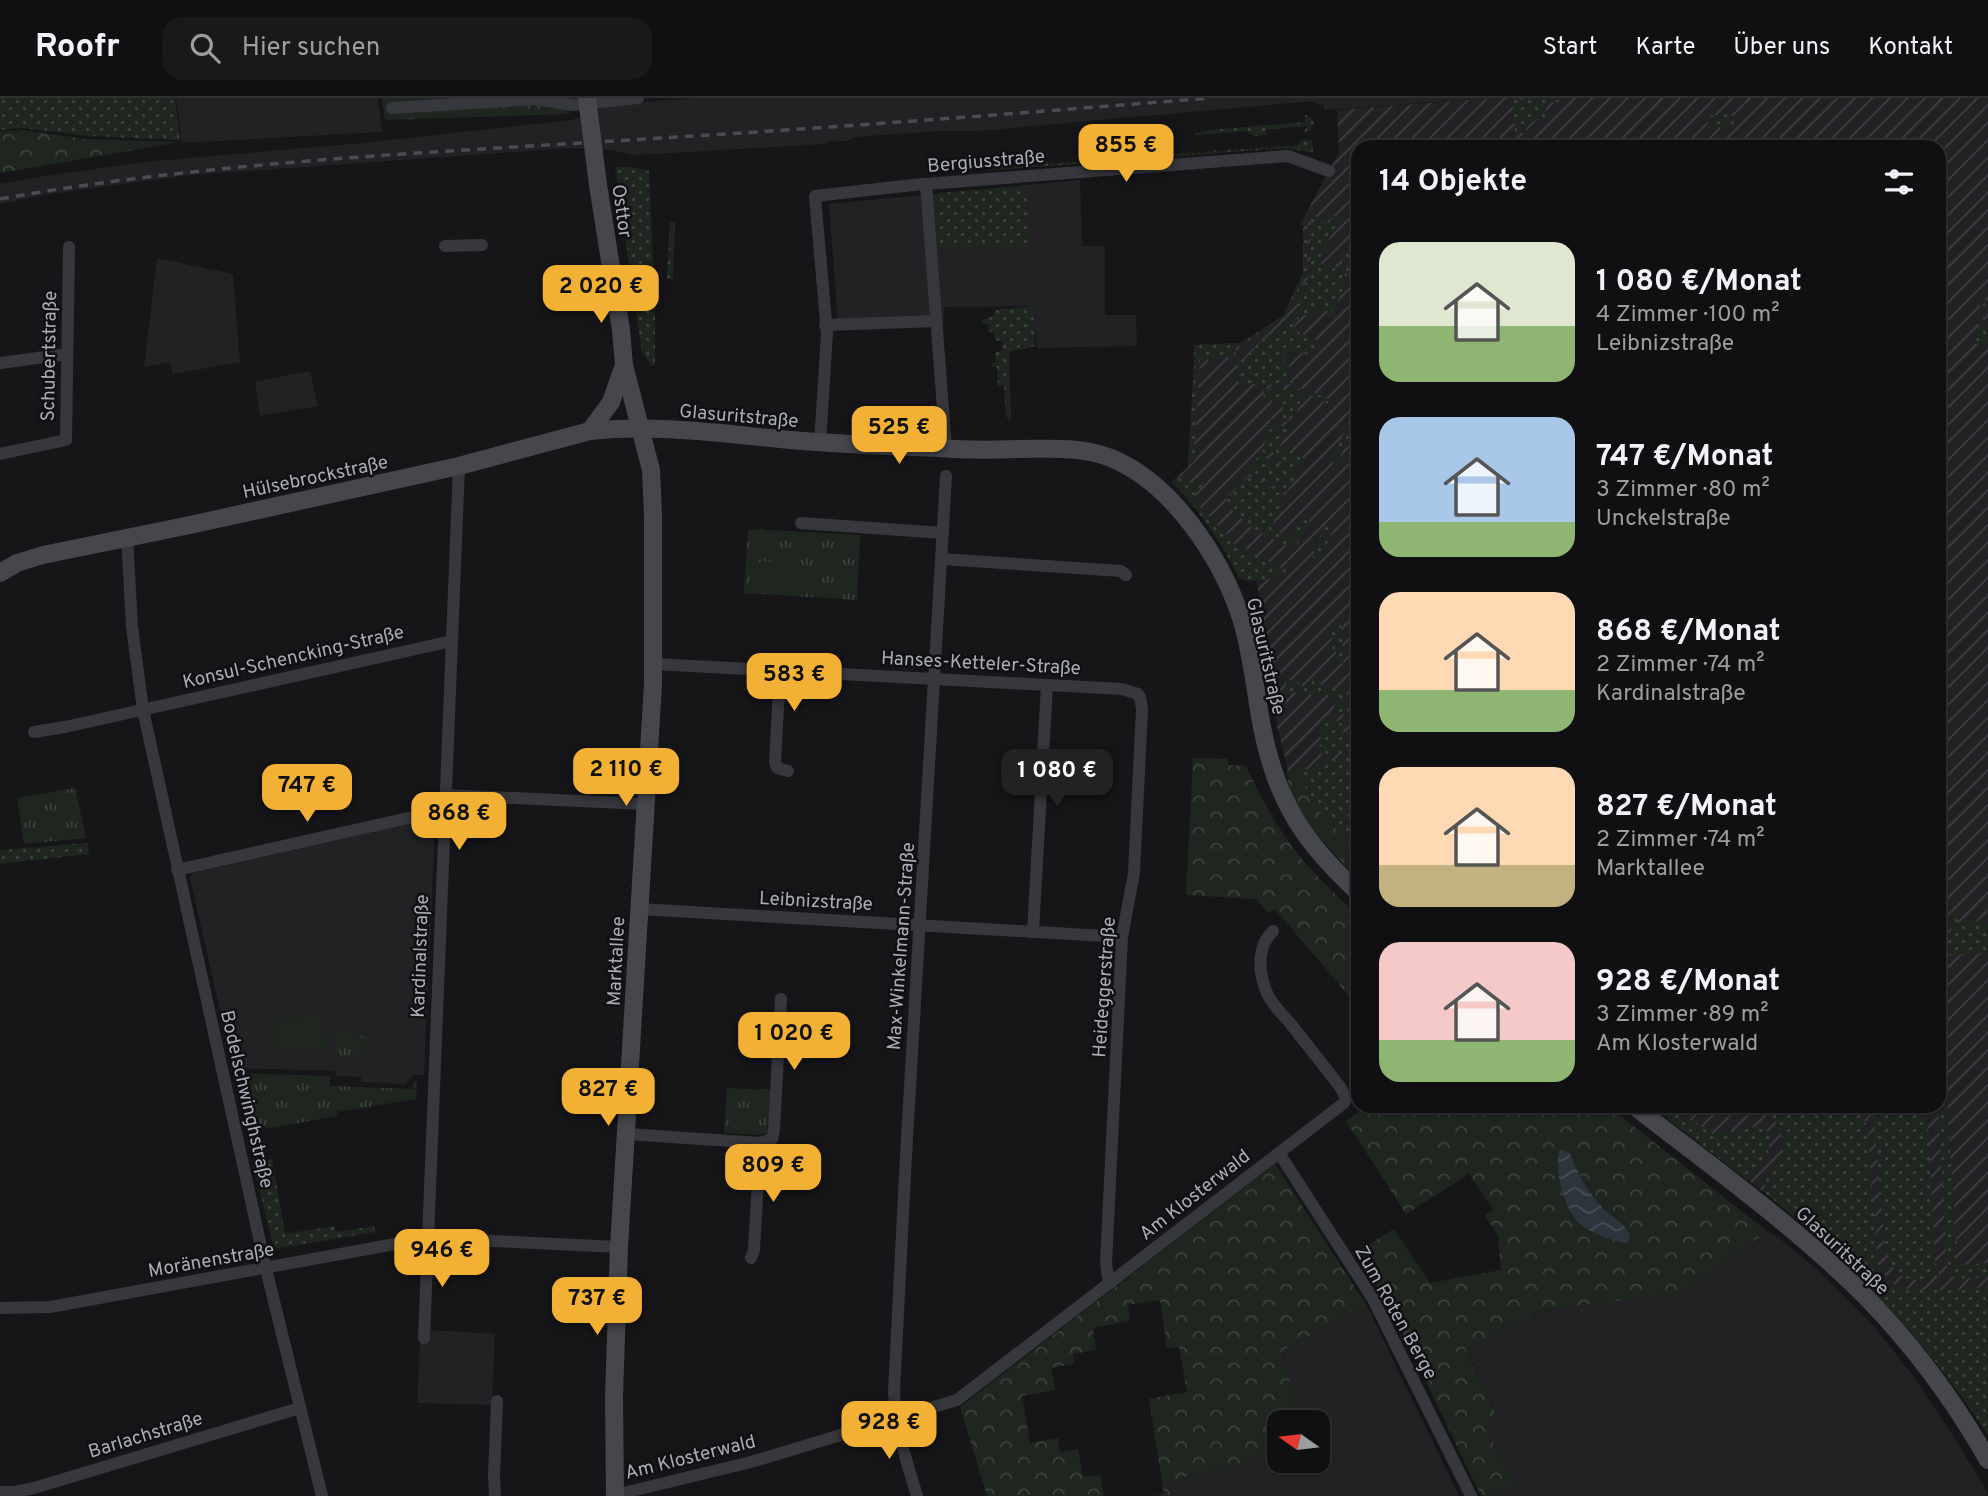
<!DOCTYPE html>
<html lang="de">
<head>
<meta charset="utf-8">
<style>
  body { margin:0; font-family:Overpass,sans-serif; background:#19191b; color:#f1f3f6; height:100vh; display:flex; flex-direction:column; font-size:26px; white-space:nowrap }
  * { box-sizing:border-box; margin:0 }
  p { font-size:23px; color:#9c9d9f }
  .icon { flex:none; width:38px; height:38px; fill:none; stroke:currentColor; stroke-width:2; stroke-linecap:round; stroke-linejoin:round }
  .map { position:relative; flex:1; overflow:hidden }
  .side { position:absolute; left:1351px; top:42px; width:595px; height:973px; display:flex; flex-direction:column; background:#101012; border-radius:21px; box-shadow:0 2px 5px #0004,0 0 0 2px #303032 }
  .side>* { flex:none }
  .needle { width:46px; rotate:284deg }
  .fabs { position:absolute; left:1267px; top:1312px; display:grid; gap:14px }
  .fabs a { display:grid; place-items:center; width:63px; height:63px; border-radius:14px; background:#101012; box-shadow:0 2px 5px #0004,0 0 0 2px #303032; font-size:35px }
  .price { position:absolute; translate:-50% -60px; padding:0 16px; border-radius:14px; background:#f2b134; color:#111; font-size:23px; line-height:46px; filter:drop-shadow(0 2px 4px #0008) }
  .price::after { content:''; position:absolute; left:50%; top:42px; width:21px; height:16px; margin-left:-10px; background:inherit; clip-path:polygon(0 0,100% 0,50% 100%) }
  .price.active { background:#222; color:#fff }
  ul { padding:0; list-style:none }
  li { display:flex; align-items:center; gap:21px; height:175px; padding:0 28px }
  li span { display:grid; place-items:center; flex:none; width:196px; height:140px; border-radius:21px; color:#555 }
  li>.icon { margin-inline-start:auto }
  span .icon { width:84px; height:84px; fill:#fffc; stroke-width:1 }
  li b { font-size:30px }
  h2 { display:flex; justify-content:space-between; align-items:center; height:84px; padding:0 28px; font-size:30px }
  header { display:flex; align-items:center; gap:42px; box-sizing:border-box; height:98px; padding:0 35px; background:#101012; border-bottom:2px solid #303032 }
  header strong { font-size:33px }
  nav { display:flex; gap:38px; margin-inline-start:auto; font-size:24px }
  .search { width:490px; height:63px; background:#19191b; display:flex; align-items:center; gap:18px; box-sizing:border-box; padding:0 24px; border-radius:21px; color:#9c9d9f; font-size:26px }
  .map>svg:first-child { display:block }
  .built { fill:#222225 }
  .industrial { fill:url(#industrial-furrows) }
  .grass { fill:url(#grass-dots) }
  .forest { fill:url(#forest-crowns); fill-rule:evenodd }
  .park { fill:url(#park-tufts) }
  .pitch { fill:#1e261f }
  .water { fill:url(#water-waves) }
  .lines { fill:none; stroke-linecap:round; stroke-linejoin:round }
  .street { stroke:#37383d; stroke-width:12 }
  .secondary { stroke:#45474d; stroke-width:18 }
  .rail { stroke:#4a4c52; stroke-width:3.5; stroke-dasharray:9 7; stroke-linecap:butt }
  .secondary-bridge { stroke:#45474d; stroke-width:18 }
  .labels { text-anchor:middle; stroke-width:5; stroke-linejoin:round; paint-order:stroke }
  .street-label { font-size:19px; fill:#a8adb8; stroke:#111113 }
</style>
</head>
<body>
<header>
<strong>Roofr</strong>
<div class="search"><svg class="icon" aria-label="search" viewBox="0 0 24 24"><circle cx="10" cy="10" r="6"/><path d="M15 15l6 6"/></svg>Hier suchen</div>
<nav><a>Start</a><a>Karte</a><a>Über uns</a><a>Kontakt</a></nav>
</header>
<div class="map">
<svg width="1988" height="1398" viewBox="0 0 1988 1398">
  <defs>
    <pattern id="industrial-furrows" width="10" height="10" patternUnits="userSpaceOnUse" patternTransform="scale(1.75)"><rect width="10" height="10" fill="#222225"/><path d="M-1 1l2-2M0 10L10 0M9 11l2-2" fill="none" stroke="#3f3f43"/></pattern>
    <pattern id="grass-dots" width="8" height="8" patternUnits="userSpaceOnUse" patternTransform="scale(1.75)"><rect width="8" height="8" fill="#1e261f"/><path d="M2 2h.1M6 6h.1" fill="none" stroke="#3c433d" stroke-width="1.8" stroke-linecap="round"/></pattern>
    <pattern id="forest-crowns" width="20" height="18" patternUnits="userSpaceOnUse" patternTransform="scale(1.75)"><rect width="20" height="18" fill="#1e261f"/><path d="M2 6a3 3 0 1 1 6 0M12 15a3 3 0 1 1 6 0" fill="none" stroke="#3c433d"/></pattern>
    <pattern id="park-tufts" width="24" height="20" patternUnits="userSpaceOnUse" patternTransform="scale(1.75)"><rect width="24" height="20" fill="#1e261f"/><path d="M3 7l-1-3M5 7V3M7 7l1-3M15 17l-1-3M17 17v-4M19 17l1-3" fill="none" stroke="#3c433d"/></pattern>
    <pattern id="water-waves" width="16" height="10" patternUnits="userSpaceOnUse" patternTransform="scale(1.75)"><rect width="16" height="10" fill="#2c353c"/><path d="M0 5q4-4 8 0t8 0" fill="none" stroke="#485056"/></pattern>
  </defs>
  <rect width="100%" height="100%" fill="#161618"/>
  <g class="built">
    <path d="M176,0H378L382,34L182,45Z"/>
    <path d="M694,0H1495L1324,12L1323,6L1317,7L1314,3L978,33H939L856,39L847,43L827,44L826,46L654,56L634,57L612,52L570,50L191,77L43,97L0,106V86L51,77L144,64L362,45L572,22L607,7Z"/>
    <path d="M1080,82L1082,148H1105V217H1136L1137,248L1037,250L1032,208L944,209V220L838,226L829,106Z"/>
    <path d="M157,160L233,176L240,264L173,276L170,264L144,269Z"/>
    <path d="M310,273L318,308L260,318L255,284Z"/>
    <path d="M430,721L435,727L424,977H414L405,986L361,984V979L336,978V973L233,970L190,780L193,775Z"/>
    <path d="M1768,1134L1779,1140L1819,1173L1874,1228L1913,1278L1946,1327L1984,1387L1988,1398H1490L1516,1385L1483,1328L1498,1319L1465,1251L1541,1212L1684,1195L1725,1161Z"/>
    <path d="M1367,1208L1459,1398H1171L1168,1383L1250,1364L1279,1342V1363H1318V1325H1302L1281,1253Z"/>
    <path d="M429,1232L495,1236L492,1307L417,1305L420,1241Z"/>
  </g>
  <path class="industrial" d="M1495,0H1988V1212L1896,1217L1846,1164L1781,1107L1651,1008H1939V49H1358V779L1322,742L1298,707L1289,687L1287,668L1276,625L1258,525L1262,514L1256,481L1233,467L1214,433L1200,414L1172,384L1188,369L1194,267V247L1241,245L1283,218L1303,175V121L1339,54L1337,12Z"/>
  <g class="grass">
    <path d="M0,0H175L180,42L88,38L22,30L0,32Z"/>
    <path d="M1540,0H1560V4L1545,5L1546,19C1535,21 1528,24 1525,35H1515L1513,2Z"/>
    <path d="M1729,16L1730,18H1733L1734,29L1708,30L1707,18Z"/>
    <path d="M1305,17L1310,19L1314,25L1310,32L1303,36L1307,28L1265,32L1268,37L1254,38L1247,33L1194,37V35L1211,32L1305,24Z"/>
    <path d="M1302,41L1312,43L1313,55L1287,50L993,72V69L998,63L1008,70L1010,68L1013,70L1016,67L1019,69L1021,67L1024,69L1026,66L1029,68L1031,66L1034,68L1036,66L1040,68L1042,65L1045,67L1047,64L1050,67L1052,64L1055,67L1057,64L1061,66L1063,63L1066,66L1068,63L1071,65L1073,63L1076,65L1078,63L1082,65L1083,62L1087,64L1089,62L1092,64L1094,61L1097,63L1099,61L1102,63L1105,60L1108,63L1110,60L1113,62L1115,60L1118,62L1120,59L1123,62L1125,59L1129,61L1131,58L1134,61L1136,58L1139,60L1141,57L1144,60L1146,57L1149,60L1151,57L1155,59L1157,57L1160,59L1162,56L1165,58L1167,56L1170,58L1173,55L1176,58L1178,55L1181,57L1183,54L1186,57L1188,54L1191,57L1193,54L1197,56L1199,53L1202,56L1204,53L1207,55L1209,52L1213,55L1215,52L1218,55L1220,52L1223,54L1225,51L1228,53L1230,51L1233,53L1235,51L1239,53L1241,50L1244,52L1246,50L1249,52L1251,49L1254,52L1256,49L1260,51L1262,48L1265,51L1267,48L1270,51L1272,48L1276,50L1278,47L1281,50L1283,47L1286,49L1288,46L1291,49L1294,46L1297,48Z"/>
    <path d="M615,69H632L649,73L655,215V268L651,267L642,254Z"/>
    <path d="M1025,88L1031,148L938,149L936,100L939,95Z"/>
    <path d="M1307,115H1308L1307,175L1287,217L1241,248L1236,249L1235,260L1212,258V262L1200,261L1195,342H1192V344L1195,345V357L1196,361L1190,367L1191,364H1188L1194,267V247L1241,245L1283,218L1303,175L1304,128L1300,127Z"/>
    <path d="M1311,116L1329,125L1333,117L1340,120L1318,164L1347,179L1348,182L1332,215L1318,210L1314,219L1301,216L1293,231L1319,244L1312,259L1302,254L1300,257L1289,252L1283,265L1291,269L1286,280L1293,284L1295,282L1300,284L1299,286L1262,287L1237,284L1238,262L1243,263L1262,242L1283,227L1289,219L1292,220L1299,204L1297,203L1310,175Z"/>
    <path d="M670,124H675L673,181H667Z"/>
    <path d="M1348,151L1358,155V162L1352,175L1348,176L1333,169H1339Z"/>
    <path d="M1981,193L1986,194L1983,229L1988,230V245L1976,246Z"/>
    <path d="M1033,208L1035,248L1009,254L1011,324L1006,318L1004,288H998L997,269H992V265L996,264L995,255L1002,252L1003,244L995,242L994,234H989L988,226H982L983,222L993,218L995,212Z"/>
    <path d="M1264,291H1306L1335,304L1333,308L1305,295L1295,319L1291,317L1287,324L1270,323L1271,321H1282L1283,307L1272,305V301H1263Z"/>
    <path d="M1351,320L1357,323L1336,367L1330,364Z"/>
    <path d="M1270,327L1290,329L1280,348L1298,356L1304,361L1287,394L1271,386L1282,364L1275,361L1274,355L1271,354L1268,357L1261,353L1269,337Z"/>
    <path d="M1259,356L1278,366L1269,386L1249,375Z"/>
    <path d="M1178,378L1189,385L1199,382L1204,386L1194,396L1196,399L1193,402L1236,446L1282,470L1285,467V472L1288,473L1285,476C1271,480 1253,486 1239,480C1221,444 1200,413 1172,384Z"/>
    <path d="M1248,378L1285,397L1271,431L1292,440L1305,415L1312,418L1296,449H1289L1250,429L1226,406V400L1233,395L1241,381L1245,383Z"/>
    <path d="M1325,428L1333,433L1316,468C1307,456 1320,441 1325,428Z"/>
    <path d="M1341,523L1344,565L1340,566L1336,564V553H1333L1331,524Z"/>
    <path d="M1285,581L1299,585L1301,588L1311,587L1313,581L1321,586V592L1346,591L1347,617L1334,616L1335,599L1287,594L1284,612H1281L1283,591H1286Z"/>
    <path d="M1322,621L1348,624V626L1341,627V634H1348L1350,655L1319,656Z"/>
    <path d="M1358,659V703L1346,707L1344,711L1348,722L1358,736V756L1313,705L1303,684L1295,671H1313L1323,661Z"/>
    <path d="M87,745L89,756L0,766V752Z"/>
    <path d="M1987,812H1988V855L1939,858L1940,840L1951,839V814H1957L1958,825L1982,823L1983,826L1988,825Z"/>
    <path d="M1939,991H1946L1958,1167L1988,1165V1179L1955,1181L1947,1170L1938,1008Z"/>
    <path d="M1651,1008H1669L1713,1036L1755,1029L1763,1030L1769,1035C1773,1055 1760,1068 1747,1082Z"/>
    <path d="M1768,1008H1855C1862,1015 1865,1022 1867,1031L1878,1163C1882,1172 1885,1181 1893,1186C1909,1197 1967,1190 1988,1189V1337C1928,1245 1853,1164 1766,1096C1759,1077 1784,1064 1783,1044C1782,1032 1772,1020 1768,1008Z"/>
    <path d="M1869,1008H1927L1935,1165L1940,1180C1906,1182 1897,1187 1885,1151L1873,1015Z"/>
    <path d="M272,1061L285,1136L334,1128L336,1134L374,1128L375,1134L274,1151L253,1065Z"/>
  </g>
  <g class="forest">
    <path d="M382,0H567V16L385,22Z"/>
    <path d="M23,32L86,41L180,44L0,75V34Z"/>
    <path d="M1193,660L1228,661V667L1246,668C1264,708 1288,749 1320,781C1332,794 1346,806 1358,819V892L1349,898L1275,811L1269,815L1256,801L1186,797Z"/>
    <path d="M1295,671L1303,684L1313,705L1358,756V779C1334,757 1286,707 1287,674Z"/>
    <path d="M1363,1008H1561L1565,1015L1575,1013L1577,1008H1608L1768,1134L1725,1161L1684,1195L1541,1212L1465,1251L1498,1320L1484,1328L1516,1386L1490,1398H1481L1387,1203L1355,1155L1394,1131L1430,1185L1501,1172L1498,1138L1485,1117L1493,1111L1469,1076L1406,1116L1346,1023L1364,1010ZM1570,1055C1585,1092 1599,1107 1628,1133L1570,1110C1558,1084 1559,1081 1570,1055Z"/>
    <path d="M1275,1066L1367,1208L1281,1253L1302,1325H1279V1342L1250,1364L1168,1383L1171,1398H1154L1164,1396L1149,1301L1187,1294L1179,1249L1167,1250L1160,1202L1128,1207L1130,1223L1093,1230L1096,1252L1073,1256L1074,1266L1051,1270L1055,1292L1022,1298L1030,1345L1058,1340L1060,1354L1078,1351L1083,1379L1100,1377L1104,1398H987L960,1309Z"/>
  </g>
  <g class="park">
    <path d="M748,431L860,437L857,502L744,495Z"/>
    <path d="M75,690L86,740L24,746L17,700Z"/>
    <path d="M335,933L353,935L368,940L361,958L337,957Z"/>
    <path d="M234,975L330,978V988H333L413,991V984L417,982L416,1001L337,1014V1018L247,1034Z"/>
    <path d="M727,990L771,992L767,1035L759,1037L724,1035Z"/>
  </g>
  <g class="pitch">
    <path d="M761,463L790,464L796,467C801,488 793,491 775,490C765,489 760,490 753,483L754,468Z"/>
    <path d="M325,917L328,949L277,954L274,922Z"/>
  </g>
  <path class="water" d="M1560,1051L1570,1055C1578,1076 1588,1094 1604,1111C1611,1118 1623,1125 1628,1133C1631,1138 1629,1139 1627,1144C1620,1145 1613,1142 1606,1140C1597,1136 1585,1131 1578,1124C1564,1109 1553,1070 1560,1051Z"/>
  <g class="lines">
    <g class="street">
      <path d="M392,10L536,1L573,7L638,0"/>
      <path d="M926,86L946,351"/>
      <path d="M445,148L482,147"/>
      <path d="M825,227L937,223"/>
      <path d="M0,265L67,256"/>
      <path d="M820,345L827,236L815,98L913,87L1288,58L1329,73"/>
      <path d="M0,356L66,342L69,149"/>
      <path d="M801,425L943,435"/>
      <path d="M127,439L132,529L143,612L266,1171L322,1398"/>
      <path d="M942,461L1121,473L1126,477"/>
      <path d="M654,566L1122,591L1138,596L1140,599L1142,611L1134,775L1122,839L1106,1165L1109,1186"/>
      <path d="M780,573L775,664L777,670L788,673"/>
      <path d="M34,634L65,629L452,543"/>
      <path d="M446,697L645,706"/>
      <path d="M177,772L444,712"/>
      <path d="M639,811L1122,839"/>
      <path d="M1033,834L1047,587"/>
      <path d="M627,1036L760,1045L772,1041L774,1032L781,901"/>
      <path d="M1279,1055L1373,1201L1471,1398"/>
      <path d="M751,1160L754,1152L760,1045"/>
      <path d="M0,1210L50,1209L428,1140L619,1149"/>
      <path d="M424,1240L459,368"/>
      <path d="M0,1394H14L34,1390L300,1310"/>
      <path d="M615,1397L751,1364L957,1302L1344,1005L1346,1001L1341,990C1324,968 1307,947 1290,925C1281,915 1269,903 1265,890C1258,871 1258,847 1273,833"/>
      <path d="M495,1398L494,1378L497,1303"/>
      <path d="M917,1398C906,1361 896,1333 894,1294L906,1057L946,378"/>
    </g>
    <g class="secondary">
      <path d="M598,87L621,232L624,267L651,372L653,416V586L619,1149L614,1298L615,1398"/>
      <path d="M590,333L611,304L624,267"/>
      <path d="M0,475L17,465L43,457L190,427L459,368L590,333C653,326 717,335 780,341C832,346 885,348 938,350C964,352 991,352 1017,351C1049,351 1080,348 1111,360C1172,385 1221,459 1241,520C1252,555 1255,593 1262,629C1276,702 1304,745 1358,794"/>
      <path d="M1634,1008C1712,1069 1794,1127 1864,1197C1912,1246 1954,1302 1988,1362"/>
    </g>
    <path class="rail" d="M0,101C213,63 428,55 644,41C833,30 1021,15 1210,0"/>
    <path class="secondary-bridge" d="M587,0L598,87"/>
  </g>
  <g class="labels">
    <g class="street-label">
      <text transform="translate(986 62) rotate(-5)" y="7">Bergiusstraße</text>
      <text transform="translate(623 113) rotate(82)" y="7">Osttor</text>
      <text transform="translate(48 258) rotate(-89)" y="7">Schubertstraße</text>
      <text transform="translate(739 317) rotate(5)" y="7">Glasuritstraße</text>
      <text transform="translate(315 378) rotate(-12)" y="7">Hülsebrockstraße</text>
      <text transform="translate(293 558) rotate(-13)" y="7">Konsul-Schencking-Straße</text>
      <text transform="translate(1267 558) rotate(77)" y="7">Glasuritstraße</text>
      <text transform="translate(981 564) rotate(3)" y="7">Hanses-Ketteler-Straße</text>
      <text transform="translate(816 802) rotate(3)" y="7">Leibnizstraße</text>
      <text transform="translate(900 848) rotate(-86)" y="7">Max-Winkelmann-Straße</text>
      <text transform="translate(419 858) rotate(-88)" y="7">Kardinalstraße</text>
      <text transform="translate(615 863) rotate(-87)" y="7">Marktallee</text>
      <text transform="translate(1103 889) rotate(-86)" y="7">Heideggerstraße</text>
      <text transform="translate(248 1001) rotate(77)" y="7">Bodelschwinghstraße</text>
      <text transform="translate(1194 1096) rotate(-38)" y="7">Am Klosterwald</text>
      <text transform="translate(1843 1152) rotate(43)" y="7">Glasuritstraße</text>
      <text transform="translate(211 1161) rotate(-10)" y="7">Moränenstraße</text>
      <text transform="translate(1397 1214) rotate(61)" y="7">Zum Roten Berge</text>
      <text transform="translate(145 1336) rotate(-17)" y="7">Barlachstraße</text>
      <text transform="translate(690 1358) rotate(-14)" y="7">Am Klosterwald</text>
    </g>
  </g>
</svg>
<div class="fabs">
<a><svg class="needle" viewBox="-14 -14 28 28"><path d="M0-13l5 13h-10z" fill="#e53935"/><path d="M0 13l5-13h-10z" fill="#9c9d9f"/></svg></a>
</div>
<b class="price" style="left:1126px;top:86px">855 €</b>
<b class="price" style="left:601px;top:227px">2 020 €</b>
<b class="price" style="left:899px;top:368px">525 €</b>
<b class="price" style="left:794px;top:615px">583 €</b>
<b class="price" style="left:626px;top:710px">2 110 €</b>
<b class="price active" style="left:1057px;top:711px">1 080 €</b>
<b class="price" style="left:307px;top:726px">747 €</b>
<b class="price" style="left:459px;top:754px">868 €</b>
<b class="price" style="left:794px;top:974px">1 020 €</b>
<b class="price" style="left:608px;top:1030px">827 €</b>
<b class="price" style="left:773px;top:1106px">809 €</b>
<b class="price" style="left:442px;top:1191px">946 €</b>
<b class="price" style="left:597px;top:1239px">737 €</b>
<b class="price" style="left:889px;top:1363px">928 €</b>
<section class="side">
<h2>14 Objekte<svg class="icon" aria-label="filters" viewBox="0 0 24 24"><path d="M4 7h16M4 17h16"/><circle cx="9" cy="7" r="2"/><circle cx="15" cy="17" r="2"/></svg></h2>
<ul>
<li><span style="background:linear-gradient(#dfe7d0 60%,#8fb573 0)"><svg class="icon" aria-label="home" viewBox="0 0 24 24"><path d="M3 11l9-7 9 7M6 9v11h12V9"/></svg></span><div><b>1 080 €/Monat</b><p>4 Zimmer · 100 m²</p><p>Leibnizstraße</p></div></li>
<li><span style="background:linear-gradient(#a9c7e8 75%,#8fb573 0)"><svg class="icon" aria-label="home" viewBox="0 0 24 24"><path d="M3 11l9-7 9 7M6 9v11h12V9"/></svg></span><div><b>747 €/Monat</b><p>3 Zimmer · 80 m²</p><p>Unckelstraße</p></div></li>
<li><span style="background:linear-gradient(#ffd9b3 70%,#8fb573 0)"><svg class="icon" aria-label="home" viewBox="0 0 24 24"><path d="M3 11l9-7 9 7M6 9v11h12V9"/></svg></span><div><b>868 €/Monat</b><p>2 Zimmer · 74 m²</p><p>Kardinalstraße</p></div></li>
<li><span style="background:linear-gradient(#ffd9b3 70%,#c2b280 0)"><svg class="icon" aria-label="home" viewBox="0 0 24 24"><path d="M3 11l9-7 9 7M6 9v11h12V9"/></svg></span><div><b>827 €/Monat</b><p>2 Zimmer · 74 m²</p><p>Marktallee</p></div></li>
<li><span style="background:linear-gradient(#f6c9c9 70%,#8fb573 0)"><svg class="icon" aria-label="home" viewBox="0 0 24 24"><path d="M3 11l9-7 9 7M6 9v11h12V9"/></svg></span><div><b>928 €/Monat</b><p>3 Zimmer · 89 m²</p><p>Am Klosterwald</p></div></li>
</ul>
</section>
</div>
</body>
</html>
